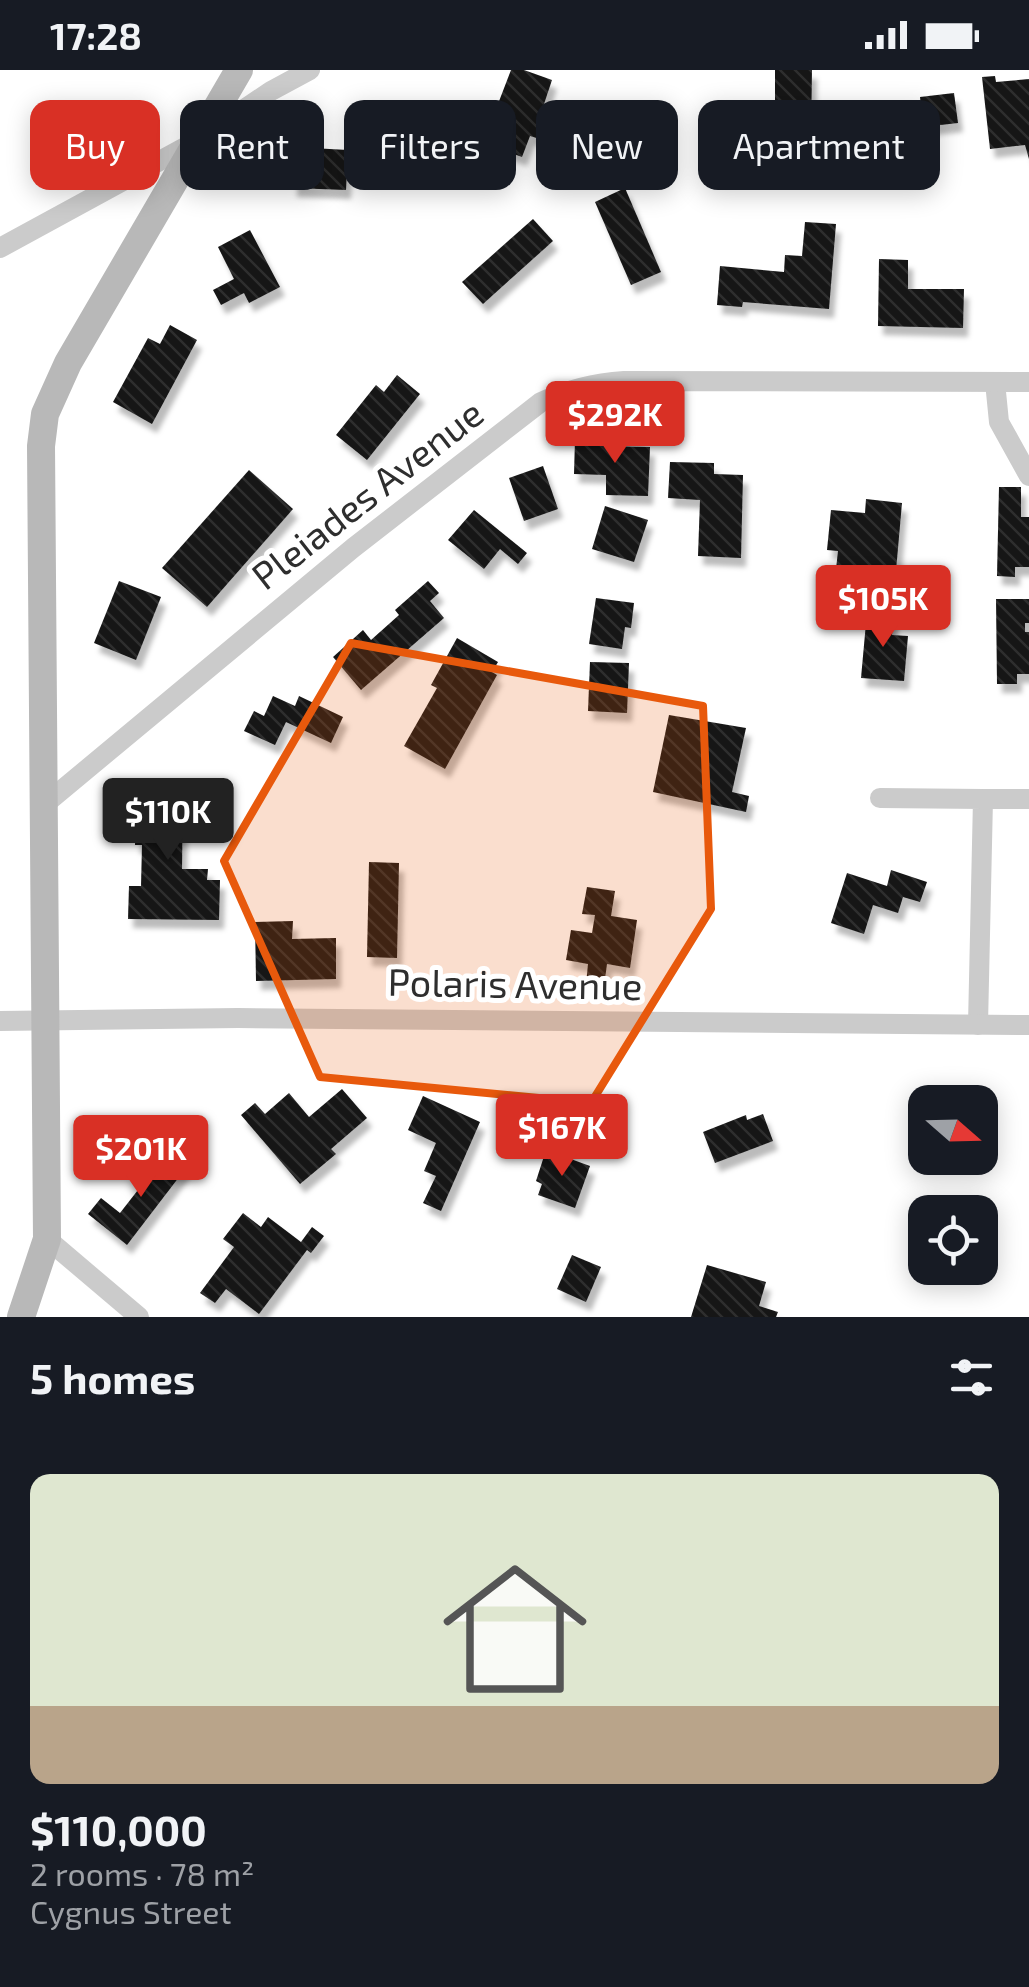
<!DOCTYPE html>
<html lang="en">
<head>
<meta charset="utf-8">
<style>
  body { margin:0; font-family:"Exo 2",sans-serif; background:#20242c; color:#f1f3f6; height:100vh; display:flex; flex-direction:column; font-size:38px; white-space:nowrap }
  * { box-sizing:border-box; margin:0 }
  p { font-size:32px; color:#9ea1a6 }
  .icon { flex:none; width:55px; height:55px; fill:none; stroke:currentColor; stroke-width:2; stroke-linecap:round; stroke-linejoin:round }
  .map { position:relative; height:1247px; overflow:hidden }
  .sheet { display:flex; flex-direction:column; background:#171b24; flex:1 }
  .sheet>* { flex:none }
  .top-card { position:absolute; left:30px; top:30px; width:970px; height:90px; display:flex; gap:20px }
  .needle { width:65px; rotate:110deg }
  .controls { position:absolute; left:908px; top:1015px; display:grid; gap:20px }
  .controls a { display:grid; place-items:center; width:90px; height:90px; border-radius:20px; background:#171b24; box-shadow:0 5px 25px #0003; font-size:50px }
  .price { position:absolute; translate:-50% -85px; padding:0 22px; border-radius:10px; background:#d93025; color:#fff; font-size:32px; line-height:65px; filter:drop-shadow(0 2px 5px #0008) }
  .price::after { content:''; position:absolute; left:50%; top:60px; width:30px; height:22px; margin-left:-15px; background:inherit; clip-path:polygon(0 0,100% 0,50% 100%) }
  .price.active { background:#222; color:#fff }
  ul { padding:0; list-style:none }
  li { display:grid; align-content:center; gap:20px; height:530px; padding:0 30px }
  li+li { border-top:2px solid #363941 }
  li span { display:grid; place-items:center; height:310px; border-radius:20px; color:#555 }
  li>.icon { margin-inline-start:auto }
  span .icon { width:180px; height:180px; fill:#fffc; stroke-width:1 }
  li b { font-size:42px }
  h2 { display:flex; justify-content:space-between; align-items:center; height:120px; padding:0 30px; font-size:42px }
  .pill { padding:0 35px; border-radius:20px; background:#171b24; box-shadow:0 5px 25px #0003; font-size:35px; line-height:90px }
  .pill.active { background:#d93025; color:#fff }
  .status { display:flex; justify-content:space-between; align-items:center; height:70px; padding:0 50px; background:#171b24; direction:ltr }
  .status svg { height:28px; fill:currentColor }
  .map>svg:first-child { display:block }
  .building { fill:url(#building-back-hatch); filter:url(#shadow) }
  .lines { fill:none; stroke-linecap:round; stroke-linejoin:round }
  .street { stroke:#cbcbcb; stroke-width:20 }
  .secondary { stroke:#b8b8b8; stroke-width:28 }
  .marked { fill:#e8590c; fill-opacity:0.2; stroke:#e8590c; stroke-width:8; stroke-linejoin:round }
  .labels { text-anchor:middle; stroke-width:10; stroke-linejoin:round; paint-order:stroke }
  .street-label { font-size:38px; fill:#2e2e2e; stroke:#fff }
</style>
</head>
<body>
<div class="status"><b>17:28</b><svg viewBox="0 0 49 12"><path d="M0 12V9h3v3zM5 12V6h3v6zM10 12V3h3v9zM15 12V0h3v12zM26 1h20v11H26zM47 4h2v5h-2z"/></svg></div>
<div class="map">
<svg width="1029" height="1247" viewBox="0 0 1029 1247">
  <defs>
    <pattern id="building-back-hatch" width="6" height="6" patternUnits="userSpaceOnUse" patternTransform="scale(2.5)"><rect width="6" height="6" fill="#151515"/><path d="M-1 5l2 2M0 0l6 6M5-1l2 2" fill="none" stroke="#2f2f2f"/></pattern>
    <filter id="shadow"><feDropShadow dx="5" dy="9" stdDeviation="2.5" flood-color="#0004"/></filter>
  </defs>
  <rect width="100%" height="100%" fill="#fff"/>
  <g class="building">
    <path d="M511,0H524L552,10L544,34L555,38L543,70L530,66L522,87L483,73Z"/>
    <path d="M775,0H812L811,63H765L766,39H775Z"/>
    <path d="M995,6L996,12L1029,9V89L1025,75L990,79L982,7Z"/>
    <path d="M954,23L958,53L923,57L920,27Z"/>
    <path d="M293,77L348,80L346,120L292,118Z"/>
    <path d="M625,118L661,202L631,215L595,132Z"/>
    <path d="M533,149L553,171L483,234L462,212Z"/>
    <path d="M805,152L836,154L829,239L743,232L742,237L717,235L720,196L784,202L785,185L802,186Z"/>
    <path d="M250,160L280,217L249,233L244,223L221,235L213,220L234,209L218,177Z"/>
    <path d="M879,189L908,190V219H964L963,258L878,256Z"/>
    <path d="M170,255L197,270L152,354L113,332L148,268L160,274Z"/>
    <path d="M397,305L420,324L367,390L336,365L376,315L384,322Z"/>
    <path d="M575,369L603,370L602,376L650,377L648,426L606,425V405L574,404Z"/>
    <path d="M670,392L714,393V404L743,405L741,488L698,486L700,430L668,428Z"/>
    <path d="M543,396L558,439L524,451L509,408Z"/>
    <path d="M249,400L293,439L207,537L162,498Z"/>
    <path d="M999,417H1021V447H1029V497H1015V507L997,506Z"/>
    <path d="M866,429L902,433L894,523L834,517L838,481L827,480L831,440L865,443Z"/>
    <path d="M605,436L648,450L634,492L592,479Z"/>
    <path d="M474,440L527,483L518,494L500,479L484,499L448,470Z"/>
    <path d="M119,511L161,527L136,590L94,573Z"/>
    <path d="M428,511L439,523L430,531L444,548L361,620L333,587L363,560L371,570L399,545L395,540Z"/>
    <path d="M596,528L634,533L631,558L625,557L622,579L589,574Z"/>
    <path d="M996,529H1029V553H1025V562H1029V604H1017V614H997Z"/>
    <path d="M867,542L894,545L892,565L908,566L904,611L861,608Z"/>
    <path d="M457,568L498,592L492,602L497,605L445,699L404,676L437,618L431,615Z"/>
    <path d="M590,592L629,593L627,643L588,641Z"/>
    <path d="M273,626L295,636L299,626L343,647L331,673L286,652L275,675L244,661L254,641L264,646Z"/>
    <path d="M669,645L746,658L732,722L749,726L746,742L653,722Z"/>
    <path d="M136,716H183L182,799H208L207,810H220L219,850L128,849L129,816H141L142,775H135Z"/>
    <path d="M369,792L399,793L397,888L367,887Z"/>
    <path d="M891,800L927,812L920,832L903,827L898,843L873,835L864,864L831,853L847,803L887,816Z"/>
    <path d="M587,817L615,821L611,846L637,850L630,898L607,894L604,916L586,914L588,894L566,890L571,860L592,863L595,845L582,844Z"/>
    <path d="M293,851L292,869L336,868V909L256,911L255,852Z"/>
    <path d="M342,1019L367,1048L331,1079L336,1084L300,1114L241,1045L255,1033L265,1044L289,1023L309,1047Z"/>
    <path d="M423,1026L480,1052L441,1141L423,1133L436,1106L424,1101L436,1073L408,1060Z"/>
    <path d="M763,1044L773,1071L715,1093L703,1062L746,1045L747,1050Z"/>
    <path d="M170,1079L189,1094L127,1175L88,1144L101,1128L120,1143Z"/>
    <path d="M546,1080L590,1096L575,1138L538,1125L542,1114L536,1111Z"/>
    <path d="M243,1143L261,1157L268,1147L301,1172L312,1157L324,1166L311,1183L307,1180L259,1244L226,1219L215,1233L200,1223L234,1177L223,1169Z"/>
    <path d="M572,1185L601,1197L586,1232L557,1219Z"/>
    <path d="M707,1195L766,1212L759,1236L778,1242L776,1247H691Z"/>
  </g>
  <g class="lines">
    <g class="street">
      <path d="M0,178L200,69L271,21L310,0"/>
      <path d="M995,312L999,352L1029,406"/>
      <path d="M880,728L983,729L978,955"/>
      <path d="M983,729H1029"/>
      <path d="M45,734L353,478L541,332C569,319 594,313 624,311L1029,312"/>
      <path d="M0,951L238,948L1029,955"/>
      <path d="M47,1169L139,1247"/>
    </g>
    <path class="secondary" d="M21,1247L47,1169L41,376L45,344L68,293L239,0"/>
  </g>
  <path class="marked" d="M351,573L703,636L711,839L591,1033L320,1007L224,791Z"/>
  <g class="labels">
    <g class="street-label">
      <text transform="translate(368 425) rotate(-38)" y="13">Pleiades Avenue</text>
      <text transform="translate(515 915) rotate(1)" y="13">Polaris Avenue</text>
    </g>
  </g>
</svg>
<div class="controls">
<a><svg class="needle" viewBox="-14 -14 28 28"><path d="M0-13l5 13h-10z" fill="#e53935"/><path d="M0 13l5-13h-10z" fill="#9ea1a6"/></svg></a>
<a><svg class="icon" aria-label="locate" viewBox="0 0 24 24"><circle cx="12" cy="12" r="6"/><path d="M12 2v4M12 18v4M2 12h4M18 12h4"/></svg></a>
</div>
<b class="price" style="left:615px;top:396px">$292K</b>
<b class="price" style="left:883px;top:580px">$105K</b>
<b class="price active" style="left:168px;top:793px">$110K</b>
<b class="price" style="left:562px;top:1109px">$167K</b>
<b class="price" style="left:141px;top:1130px">$201K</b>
<div class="top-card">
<a class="pill active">Buy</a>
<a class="pill">Rent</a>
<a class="pill">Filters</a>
<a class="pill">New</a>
<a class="pill">Apartment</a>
</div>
</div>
<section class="sheet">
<h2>5 homes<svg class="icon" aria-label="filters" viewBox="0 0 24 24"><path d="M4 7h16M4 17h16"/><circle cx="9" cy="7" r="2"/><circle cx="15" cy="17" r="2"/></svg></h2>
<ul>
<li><span style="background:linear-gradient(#dfe7d0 75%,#b9a48a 0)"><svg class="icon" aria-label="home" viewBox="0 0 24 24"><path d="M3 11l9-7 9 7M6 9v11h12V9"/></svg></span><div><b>$110,000</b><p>2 rooms · 78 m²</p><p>Cygnus Street</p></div></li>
</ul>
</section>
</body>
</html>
